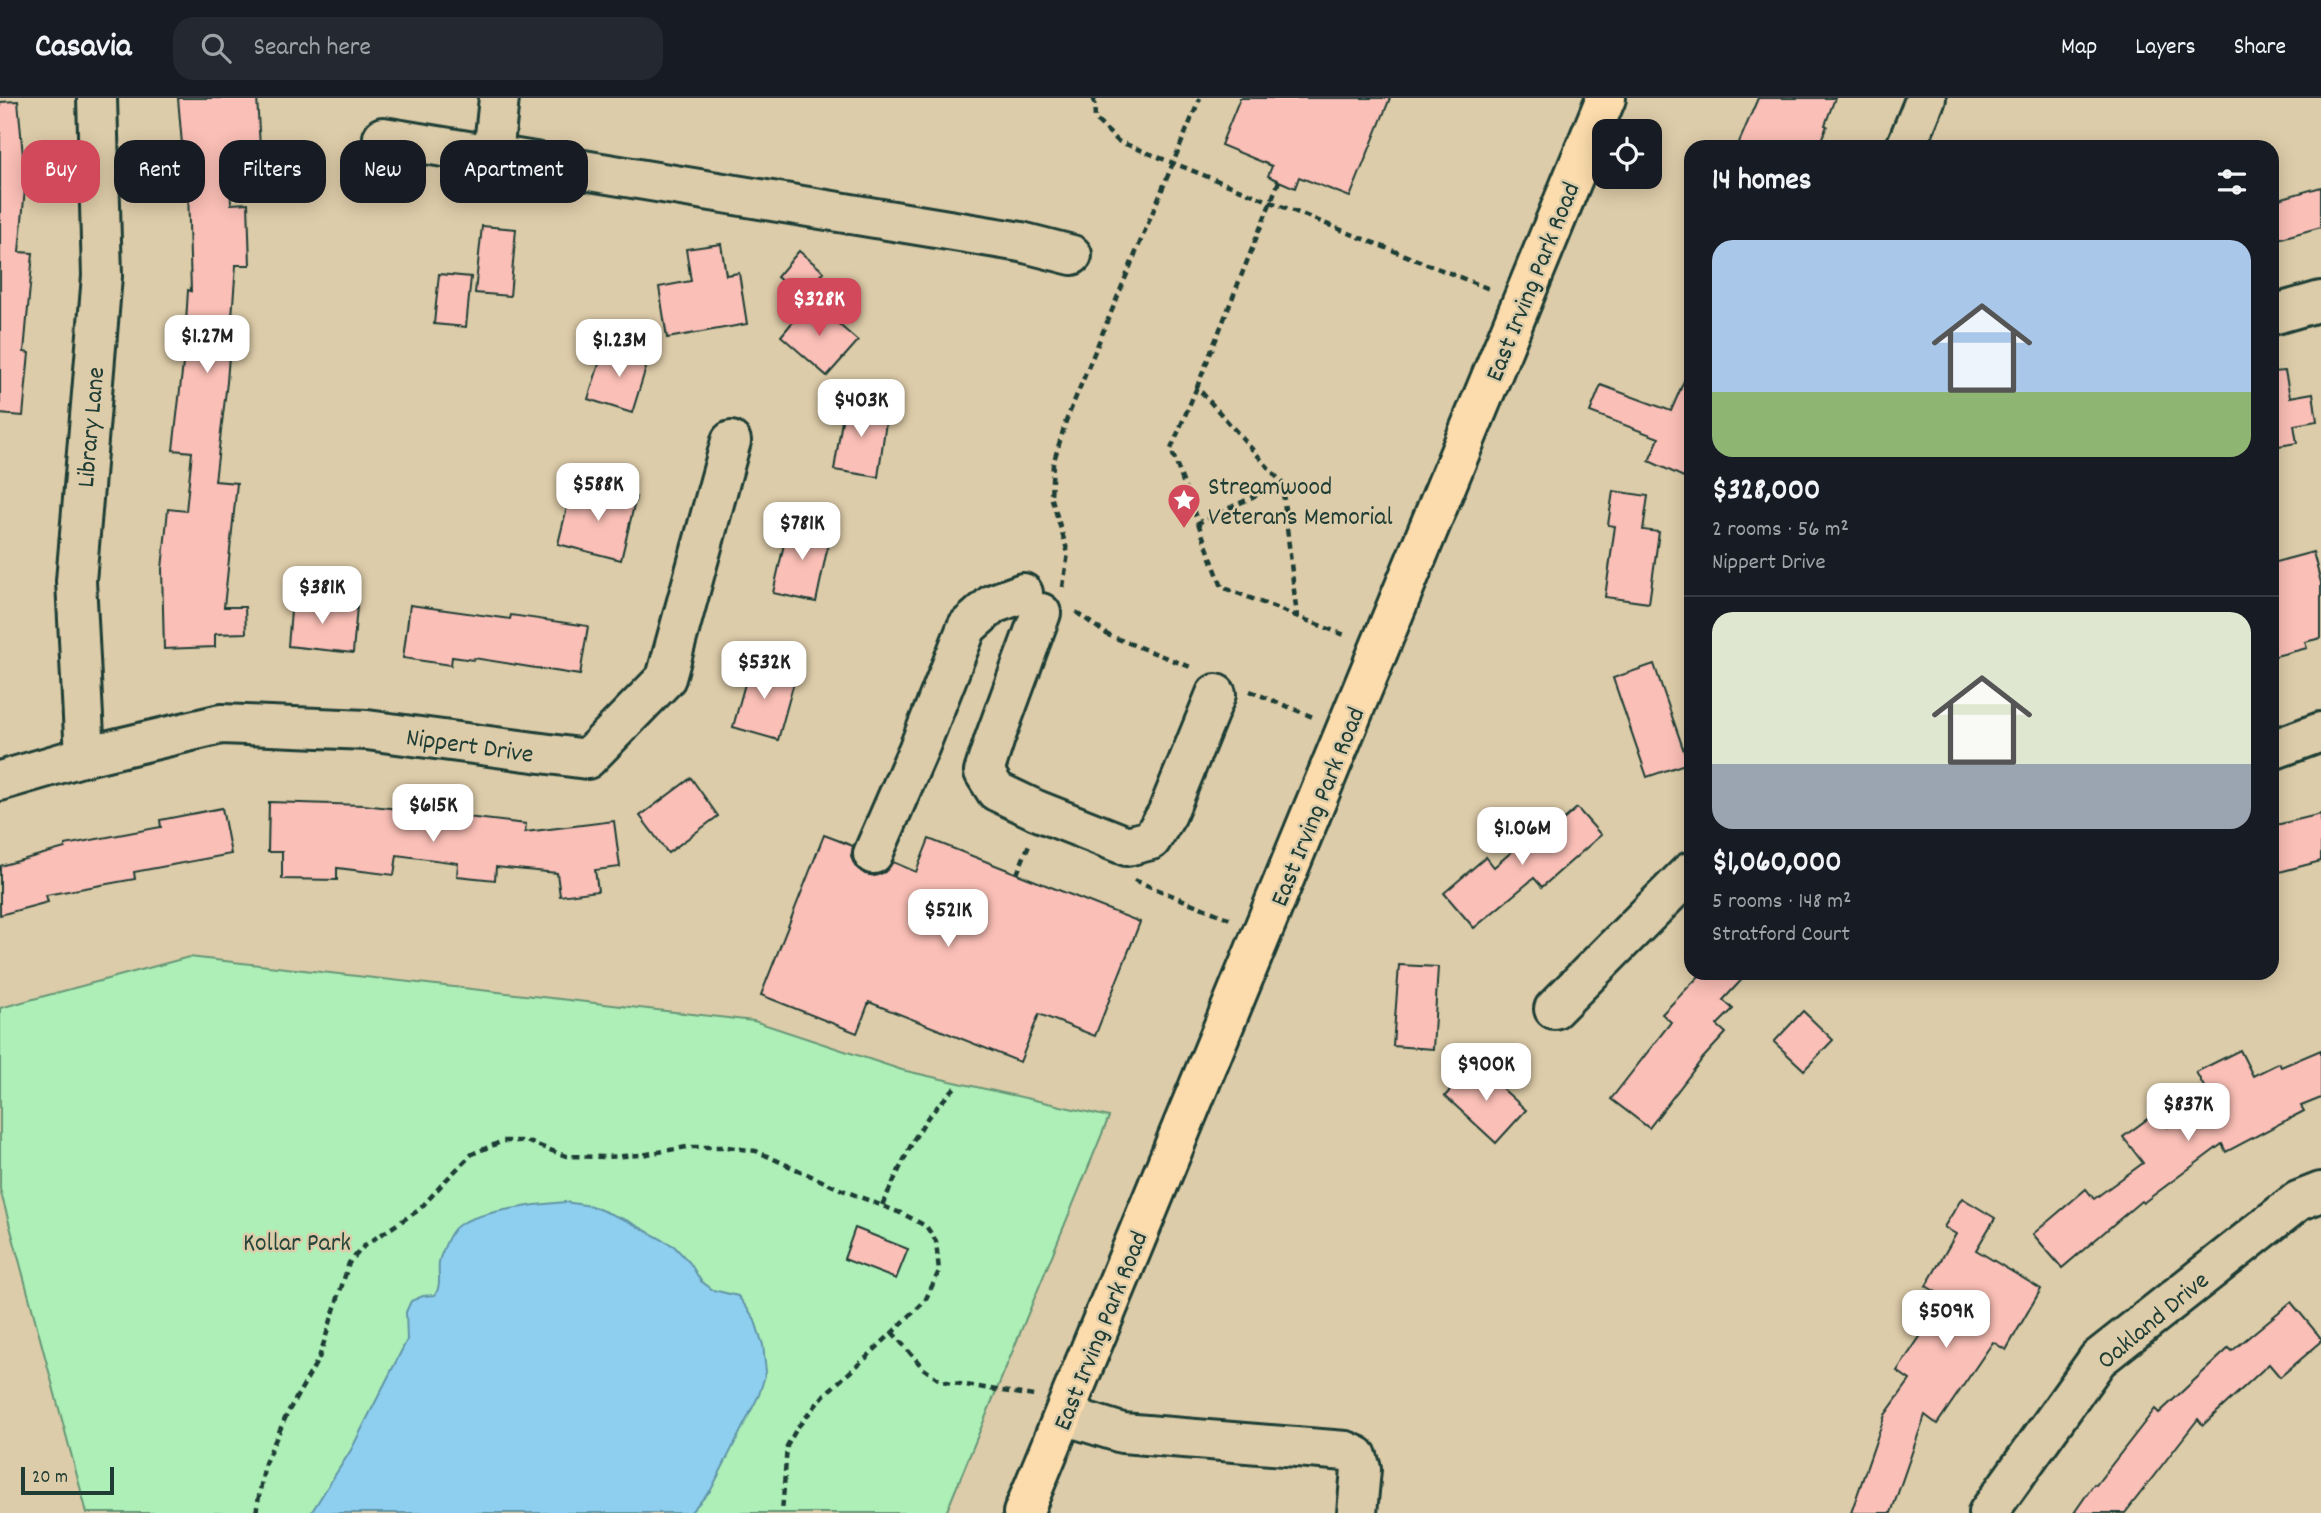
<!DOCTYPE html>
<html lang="en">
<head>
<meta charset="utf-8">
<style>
  body { margin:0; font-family:Dekko,sans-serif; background:#242831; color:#f1f3f6; height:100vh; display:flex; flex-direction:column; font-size:26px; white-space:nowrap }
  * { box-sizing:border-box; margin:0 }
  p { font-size:23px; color:#9ea1a6 }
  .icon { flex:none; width:38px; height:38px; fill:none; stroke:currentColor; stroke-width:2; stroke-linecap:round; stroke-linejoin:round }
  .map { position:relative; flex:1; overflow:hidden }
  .panel { position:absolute; left:1684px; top:42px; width:595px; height:840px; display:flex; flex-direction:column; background:#171b24; border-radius:21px; box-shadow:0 4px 18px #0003 }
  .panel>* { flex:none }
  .hud { position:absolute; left:21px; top:42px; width:665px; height:63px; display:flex; gap:14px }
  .tools { position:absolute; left:1592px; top:21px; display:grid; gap:14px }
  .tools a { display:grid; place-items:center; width:70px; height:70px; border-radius:14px; background:#171b24; box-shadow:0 4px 18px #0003; font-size:35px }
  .scale { position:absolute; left:21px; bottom:18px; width:93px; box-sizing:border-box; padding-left:7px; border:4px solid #1f3d34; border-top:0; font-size:19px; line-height:24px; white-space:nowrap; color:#1f3d34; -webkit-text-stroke:5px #ddcca9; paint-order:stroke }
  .price { position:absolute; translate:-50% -60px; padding:0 16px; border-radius:14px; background:#fff; color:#222; font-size:23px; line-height:46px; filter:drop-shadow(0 2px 4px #0008) }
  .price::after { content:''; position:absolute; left:50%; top:42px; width:21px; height:16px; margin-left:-10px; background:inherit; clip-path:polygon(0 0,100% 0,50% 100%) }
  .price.current { background:#d1495b; color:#fff }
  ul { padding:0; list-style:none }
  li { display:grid; align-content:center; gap:14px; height:371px; padding:0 28px }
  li+li { border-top:2px solid #363941 }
  li span { display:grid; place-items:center; height:217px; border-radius:21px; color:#555 }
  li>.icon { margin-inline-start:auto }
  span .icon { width:126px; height:126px; fill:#fffc; stroke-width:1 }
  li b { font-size:30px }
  h2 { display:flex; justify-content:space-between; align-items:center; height:84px; padding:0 28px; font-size:30px }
  .chip { padding:0 24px; border-radius:21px; background:#171b24; box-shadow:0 4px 18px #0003; font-size:24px; line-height:63px }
  .chip.current { background:#d1495b; color:#fff }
  header { display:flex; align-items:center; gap:42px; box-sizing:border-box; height:98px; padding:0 35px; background:#171b24; border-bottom:2px solid #363941 }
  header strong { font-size:33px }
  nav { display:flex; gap:38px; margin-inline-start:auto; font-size:24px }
  .search { width:490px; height:63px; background:#242831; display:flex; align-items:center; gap:18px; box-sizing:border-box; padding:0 24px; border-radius:21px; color:#9ea1a6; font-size:26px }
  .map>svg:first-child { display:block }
  .green { fill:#adefb7; stroke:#669676; stroke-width:2 }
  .water { fill:#8ecff0; stroke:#6295a5; stroke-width:2 }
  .building { fill:#fabfb6; stroke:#1f3d34; stroke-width:2 }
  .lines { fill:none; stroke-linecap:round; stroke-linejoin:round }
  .minor-casing { stroke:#1f3d34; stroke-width:44 }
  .major-casing { stroke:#1f3d34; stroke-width:44 }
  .path { stroke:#1f3d34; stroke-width:4.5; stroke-dasharray:7 5; stroke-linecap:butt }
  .minor { stroke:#ddcca9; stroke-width:38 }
  .major { stroke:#fcdcac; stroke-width:38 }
  .labels { text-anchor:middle; stroke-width:5; stroke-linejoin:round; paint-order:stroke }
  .street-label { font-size:26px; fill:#1f3d34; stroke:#ddcca9 }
  .poi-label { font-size:26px; fill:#1f3d34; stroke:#ddcca9; text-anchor:start }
  .park-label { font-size:26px; fill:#26463b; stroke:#ddcca9 }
</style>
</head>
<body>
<header>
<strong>Casavia</strong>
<div class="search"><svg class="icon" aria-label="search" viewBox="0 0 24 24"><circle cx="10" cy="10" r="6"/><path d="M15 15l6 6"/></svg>Search here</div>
<nav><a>Map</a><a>Layers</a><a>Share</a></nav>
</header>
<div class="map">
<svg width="2321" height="1415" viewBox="0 0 2321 1415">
  <rect width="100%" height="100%" fill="#ddcca9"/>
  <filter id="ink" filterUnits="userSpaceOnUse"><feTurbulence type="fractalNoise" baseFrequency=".0143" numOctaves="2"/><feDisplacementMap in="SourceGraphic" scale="14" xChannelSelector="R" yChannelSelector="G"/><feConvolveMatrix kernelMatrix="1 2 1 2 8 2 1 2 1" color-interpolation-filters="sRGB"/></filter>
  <g filter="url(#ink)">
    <path class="green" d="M189,859L754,923L902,972L1109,1019L946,1415H87L0,1091V910Z"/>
    <path class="water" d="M565,1104L591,1108L628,1123L674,1148L690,1165L701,1183L713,1192L738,1198L754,1220L763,1247L766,1274L759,1297L711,1392L690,1415H311L351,1352L407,1242L406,1214L411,1203L423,1198L435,1197C443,1186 436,1171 440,1160C444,1150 450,1132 459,1127C480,1113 539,1106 565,1104Z"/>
    <g class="building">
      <path d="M178,0H257L260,49L229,51L231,106L248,105L250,167H236L227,284L215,383L237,385L224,509H245L246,535L215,536V549L164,551L162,471L168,411L186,413L192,354L173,352L184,257L188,192L191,193L187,58H183Z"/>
      <path d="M1240,0H1390L1350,99L1299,79L1295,90L1279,83L1268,78L1272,68L1221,47Z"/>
      <path d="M1758,0H1835L1825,27L1827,28L1818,49H1737Z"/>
      <path d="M18,3L23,58L28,59L19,154L33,155L24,254L29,255L23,318L0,316V4Z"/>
      <path d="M2321,89V129L2278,141L2272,116V103Z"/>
      <path d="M482,128L516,131L510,198L475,195Z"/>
      <path d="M721,146L726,177L739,175L747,226L667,240L659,189L691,183L686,151Z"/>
      <path d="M799,153L824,174L803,200L777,179Z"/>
      <path d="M439,176L471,179L466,229L434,226Z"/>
      <path d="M811,202L858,243L827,278L781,238Z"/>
      <path d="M605,247L649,260L632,315L588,301Z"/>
      <path d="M1690,269V382L1649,363L1659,340L1590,314L1601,287L1671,313Z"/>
      <path d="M2285,273L2290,299L2313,295L2317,323L2294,327L2297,345L2272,349V274Z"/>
      <path d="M845,304L888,310L878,379L834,372Z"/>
      <path d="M591,388L636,399L621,462L558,446L570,397L588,402Z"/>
      <path d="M1613,393L1648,398L1643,432L1659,434L1649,505L1605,499L1615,428L1608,427Z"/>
      <path d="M789,424L831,433L816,504L773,495Z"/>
      <path d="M2313,454L2321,485V540L2305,544L2307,550L2272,559V465Z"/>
      <path d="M292,501L357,508L353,555L288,548Z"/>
      <path d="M410,507L510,521L511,517L588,528L580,577L474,560L473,562L452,559L451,567L403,560Z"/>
      <path d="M751,564L796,577L778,642L733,629Z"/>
      <path d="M1654,566L1688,665L1647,679L1613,580Z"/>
      <path d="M691,680L718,718L668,755L640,718Z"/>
      <path d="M269,704L364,707L526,726L525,734L614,723L620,769L595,772L598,793L560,798L557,775L496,769L495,782L457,778L458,765L397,757L394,777L337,770V782L282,781V754H268Z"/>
      <path d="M222,710L231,756L134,774L135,781L46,797L48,804L0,817V768L65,750V747L161,729L160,722Z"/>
      <path d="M1577,710L1601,737L1542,789L1534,780L1474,830L1444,795L1486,759L1494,769L1553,718L1560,725Z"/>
      <path d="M2321,716V763L2272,776V728Z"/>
      <path d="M824,737L853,748L851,759L855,768L865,776L875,778L885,774L893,764L916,774L929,741L1140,824L1095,938L1039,916L1020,964L869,904L857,935L761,897Z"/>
      <path d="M1399,867L1438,869L1433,951L1393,948Z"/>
      <path d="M1702,875H1748L1723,902L1733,911L1717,927L1726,935L1703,960L1649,1030L1611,1001L1671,924L1662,916Z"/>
      <path d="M1803,913L1833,942L1804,972L1774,944Z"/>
      <path d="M2240,952L2253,978L2279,965L2281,969L2321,952V1000L2301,1008L2304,1013L2226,1054L2222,1046L2143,1105L2141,1103L2062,1170L2033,1136L2086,1091L2094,1101L2143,1065L2123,1039L2157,1014L2168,1029L2209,998L2196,974Z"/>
      <path d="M1470,970H1480L1526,1012L1496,1045L1445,998Z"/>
      <path d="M1962,1100L1995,1120L1976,1152L2041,1191L2006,1252L1993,1244L1937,1326L1925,1317L1891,1415H1851L1885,1317L1910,1282L1897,1273L1946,1200L1926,1188L1956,1136L1944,1129Z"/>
      <path d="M855,1130L908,1151L896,1181L844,1161Z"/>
      <path d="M2291,1204L2321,1240V1244L2280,1279L2269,1266L2203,1327L2198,1321L2125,1415H2074L2094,1386L2096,1387L2155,1311L2159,1315L2229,1250L2232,1253Z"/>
    </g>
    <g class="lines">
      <defs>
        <g id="minor">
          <path d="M383,39L1021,144L1072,157"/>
          <path d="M1906,49L1926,0"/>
          <path d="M493,57L499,0"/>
          <path d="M2272,217L2321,203"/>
          <path d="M1041,515L995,640L984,674L996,693L1036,712L1127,748L1151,742L1167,716L1216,596"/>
          <path d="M2272,652L2321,634"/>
          <path d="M85,658L76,483L102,178L97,0"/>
          <path d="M0,683L85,658L221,626L367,632L587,661L666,580L731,343"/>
          <path d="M873,756L919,650L967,529L993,506L1023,495"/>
          <path d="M1554,911L1690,774"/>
          <path d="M1064,1317L1122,1335L1346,1353L1357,1358L1361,1371L1357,1415"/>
          <path d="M1988,1415L2098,1261L2298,1103L2321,1094"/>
        </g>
        <path id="major" d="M1023,1415L1606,0"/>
      </defs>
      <use href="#minor" class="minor-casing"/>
      <use href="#major" class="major-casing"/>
      <g class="path">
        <path d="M1094,0L1095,21L1118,43L1492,192"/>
        <path d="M1279,83L1197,289L1282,385L1297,519"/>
        <path d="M1197,289L1171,351L1198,425L1282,385"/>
        <path d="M1198,425L1222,489L1347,538"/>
        <path d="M1063,489L1068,455L1051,398L1053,366L1066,323L1200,0"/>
        <path d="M1076,514L1108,537L1193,570"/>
        <path d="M1250,593L1313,619"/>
        <path d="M1017,776L1030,744"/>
        <path d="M1134,782L1230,821"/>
        <path d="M882,1107L914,1041L928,1019L957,987"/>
        <path d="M892,1234L924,1271L941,1283L1034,1298"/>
        <path d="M256,1415L265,1365L288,1314L319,1260L349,1165L365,1147L419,1112L445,1083L472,1056L503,1043H526L566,1058L605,1059L641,1057L687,1049H727L756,1053L840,1091L903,1116L926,1128L936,1143L939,1173L925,1203L867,1259L825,1296L797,1330L787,1348L782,1415"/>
      </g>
      <use href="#minor" class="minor"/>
      <use href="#major" class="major"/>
    </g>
  </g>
  <defs>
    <symbol id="sight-pin" viewBox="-11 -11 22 30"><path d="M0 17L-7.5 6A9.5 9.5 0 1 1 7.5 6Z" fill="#d1495b" stroke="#ddcca9"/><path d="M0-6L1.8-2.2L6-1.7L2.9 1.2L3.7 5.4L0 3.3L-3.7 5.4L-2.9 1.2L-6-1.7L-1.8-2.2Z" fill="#fff"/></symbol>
  </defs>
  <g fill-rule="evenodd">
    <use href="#sight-pin" x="1165" y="383" width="38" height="52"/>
  </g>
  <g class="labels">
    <g class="street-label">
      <text transform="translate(1531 183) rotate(-68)" y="9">East Irving Park Road</text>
      <text transform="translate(89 329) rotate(-85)" y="9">Library Lane</text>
      <text transform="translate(470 646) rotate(8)" y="9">Nippert Drive</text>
      <text transform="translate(1316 708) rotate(-68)" y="9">East Irving Park Road</text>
      <text transform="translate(2152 1221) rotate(-40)" y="9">Oakland Drive</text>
      <text transform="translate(1099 1232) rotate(-68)" y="9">East Irving Park Road</text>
    </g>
    <g class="poi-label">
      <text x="1208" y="396">Streamwood<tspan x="1208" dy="30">Veterans Memorial</tspan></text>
    </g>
    <g class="park-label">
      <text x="297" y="1152">Kollar Park</text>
    </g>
  </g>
</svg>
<div class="tools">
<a><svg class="icon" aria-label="locate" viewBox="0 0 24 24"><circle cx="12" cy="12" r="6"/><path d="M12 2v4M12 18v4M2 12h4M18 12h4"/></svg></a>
</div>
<div class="scale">20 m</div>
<b class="price current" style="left:819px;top:240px">$328K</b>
<b class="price" style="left:207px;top:277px">$1.27M</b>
<b class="price" style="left:619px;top:281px">$1.23M</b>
<b class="price" style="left:861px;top:341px">$403K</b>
<b class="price" style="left:598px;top:425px">$588K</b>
<b class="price" style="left:802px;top:464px">$781K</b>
<b class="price" style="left:322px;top:528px">$381K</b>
<b class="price" style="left:764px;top:603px">$532K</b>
<b class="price" style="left:433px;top:746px">$615K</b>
<b class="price" style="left:1522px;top:769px">$1.06M</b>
<b class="price" style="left:948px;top:851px">$521K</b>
<b class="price" style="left:1486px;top:1005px">$900K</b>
<b class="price" style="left:2188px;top:1045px">$837K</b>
<b class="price" style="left:1946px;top:1252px">$509K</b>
<div class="hud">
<a class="chip current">Buy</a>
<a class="chip">Rent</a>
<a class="chip">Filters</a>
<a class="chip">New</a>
<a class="chip">Apartment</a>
</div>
<section class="panel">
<h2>14 homes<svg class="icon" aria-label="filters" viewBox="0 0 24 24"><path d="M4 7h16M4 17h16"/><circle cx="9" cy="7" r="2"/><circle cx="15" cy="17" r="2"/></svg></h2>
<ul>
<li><span style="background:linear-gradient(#a9c7e8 70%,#8fb573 0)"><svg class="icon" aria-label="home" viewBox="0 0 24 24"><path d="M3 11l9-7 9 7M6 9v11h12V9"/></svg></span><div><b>$328,000</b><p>2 rooms · 56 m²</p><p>Nippert Drive</p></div></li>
<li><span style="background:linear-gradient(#dfe7d0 70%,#9aa5b1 0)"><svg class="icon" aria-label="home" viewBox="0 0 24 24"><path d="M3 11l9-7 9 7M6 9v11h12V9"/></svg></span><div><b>$1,060,000</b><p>5 rooms · 148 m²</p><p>Stratford Court</p></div></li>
</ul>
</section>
</div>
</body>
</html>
